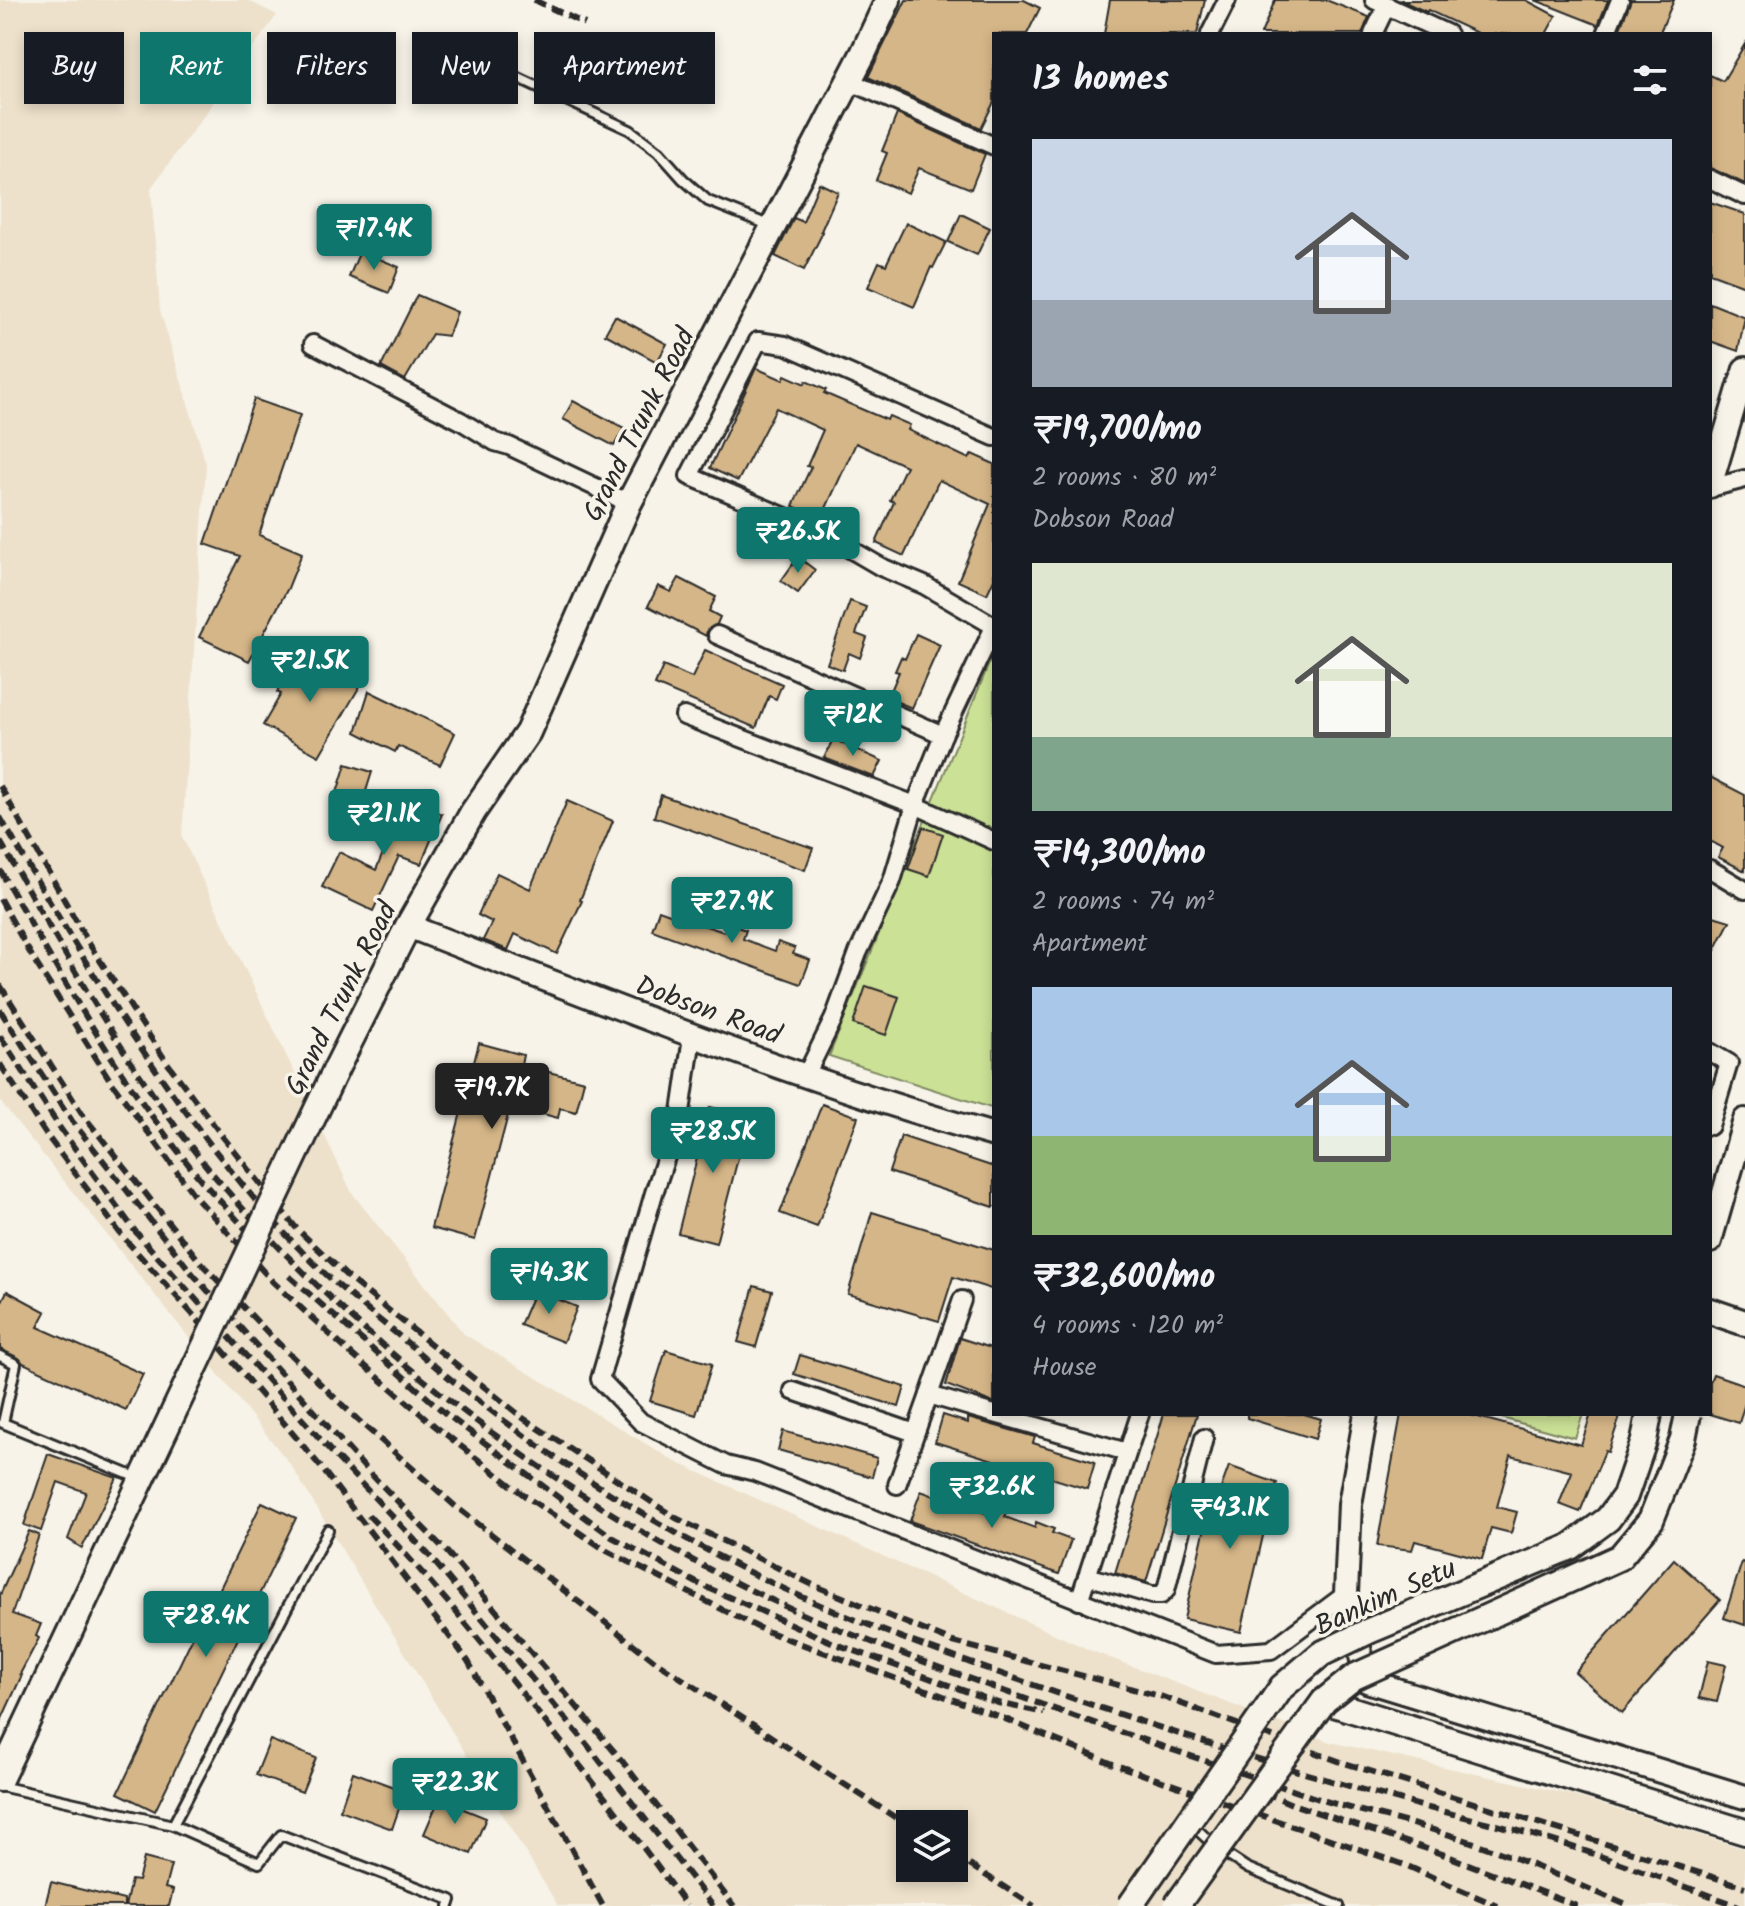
<!DOCTYPE html>
<html lang="en">
<head>
<meta charset="utf-8">
<style>
  body { margin:0; font-family:Kalam,sans-serif; background:#20242c; color:#f1f3f6; height:100vh; display:flex; flex-direction:column; font-size:30px; white-space:nowrap }
  * { box-sizing:border-box; margin:0 }
  p { font-size:26px; color:#9ea1a6 }
  .icon { flex:none; width:44px; height:44px; fill:none; stroke:currentColor; stroke-width:2; stroke-linecap:round; stroke-linejoin:round }
  .map { position:relative; flex:1; overflow:hidden }
  .sheet { position:absolute; left:992px; top:32px; width:720px; height:1384px; display:flex; flex-direction:column; background:#171b24; border-radius:0px; box-shadow:0 4px 12px #0003 }
  .sheet>* { flex:none }
  .top-card { position:absolute; left:24px; top:32px; width:760px; height:72px; display:flex; gap:16px }
  .controls { position:absolute; left:896px; top:1810px; display:grid; gap:16px }
  .controls a { display:grid; place-items:center; width:72px; height:72px; border-radius:0px; background:#171b24; box-shadow:0 4px 12px #0003; font-size:40px }
  .price { position:absolute; translate:-50% -68px; padding:0 18px; border-radius:8px; background:#0f766e; color:#fff; font-size:26px; line-height:52px; filter:drop-shadow(0 2px 4px #0008) }
  .price::after { content:''; position:absolute; left:50%; top:48px; width:24px; height:18px; margin-left:-12px; background:inherit; clip-path:polygon(0 0,100% 0,50% 100%) }
  .price.selected { background:#222; color:#fff }
  ul { padding:0; list-style:none }
  li { display:grid; align-content:center; gap:16px; height:424px; padding:0 40px }
  li span { display:grid; place-items:center; height:248px; border-radius:0px; color:#555 }
  li>.icon { margin-inline-start:auto }
  span .icon { width:144px; height:144px; fill:#fffc; stroke-width:1 }
  li b { font-size:34px }
  h2 { display:flex; justify-content:space-between; align-items:center; height:96px; padding:0 40px; font-size:34px }
  .tag { padding:0 28px; border-radius:0px; background:#171b24; box-shadow:0 4px 12px #0003; font-size:28px; line-height:72px }
  .tag.selected { background:#0f766e; color:#fff }
  .map>svg:first-child { display:block }
  .built { fill:#ede1cb; fill-rule:evenodd }
  .green { fill:#cbe196; stroke:#7b8660; stroke-width:2 }
  .building { fill:#d5b688; stroke:#2b2b2b; stroke-width:2 }
  .lines { fill:none; stroke-linecap:round; stroke-linejoin:round }
  .lane-casing { stroke:#2b2b2b; stroke-width:14 }
  .street-casing { stroke:#2b2b2b; stroke-width:22 }
  .secondary-casing { stroke:#2b2b2b; stroke-width:28 }
  .primary-casing { stroke:#2b2b2b; stroke-width:30 }
  .lane { stroke:#f7f3e8; stroke-width:8 }
  .street { stroke:#f7f3e8; stroke-width:16 }
  .secondary { stroke:#f7f3e8; stroke-width:22 }
  .primary { stroke:#f7f3e8; stroke-width:24 }
  .rail { stroke:#2b2b2b; stroke-width:6; stroke-dasharray:12 6; stroke-linecap:butt }
  .primary-bridge-casing { stroke:#2b2b2b; stroke-width:30; stroke-linecap:butt }
  .primary-bridge { stroke:#f7f3e8; stroke-width:24 }
  .labels { text-anchor:middle; stroke-width:7; stroke-linejoin:round; paint-order:stroke }
  .street-label { font-size:28px; fill:#2b2b2b; stroke:#f7f3e8 }
</style>
</head>
<body>
<div class="map">
<svg width="1745" height="1906" viewBox="0 0 1745 1906">
  <rect width="100%" height="100%" fill="#f7f3e8"/>
  <filter id="ink" filterUnits="userSpaceOnUse"><feTurbulence type="fractalNoise" baseFrequency=".0125" numOctaves="2"/><feDisplacementMap in="SourceGraphic" scale="16" xChannelSelector="R" yChannelSelector="G"/><feConvolveMatrix kernelMatrix="1 2 1 2 8 2 1 2 1" color-interpolation-filters="sRGB"/></filter>
  <g filter="url(#ink)">
    <path class="built" d="M0,0H247L277,15L151,188L160,310L206,464L182,837L352,1193L464,1334L676,1462L1092,1651L1330,1742L1568,1794L1745,1849V1906H558L290,1464L0,1101ZM910,1824H954V1868H910Z"/>
    <g class="green">
      <path d="M994,651V1109L829,1056Z"/>
      <path d="M1487,1414H1583L1575,1438Z"/>
    </g>
    <g class="building">
      <path d="M906,0H1024L1040,8L1027,34H994V102L981,128L868,77Z"/>
      <path d="M1110,0H1205L1197,34H1104Z"/>
      <path d="M1275,0H1326L1369,17L1362,34H1261Z"/>
      <path d="M1400,0H1526L1556,16L1546,34H1479L1428,10L1427,12Z"/>
      <path d="M1535,0H1608L1598,25Z"/>
      <path d="M1631,0H1674L1659,34H1618Z"/>
      <path d="M1745,44V184L1710,168V75L1723,81Z"/>
      <path d="M897,114L985,154L971,189L919,168L908,193L876,180L887,153L882,151Z"/>
      <path d="M819,183L838,192L821,231L823,232L804,270L775,256L794,218L803,222Z"/>
      <path d="M1710,202L1745,214V286L1710,273Z"/>
      <path d="M961,214L990,228L977,255L948,242Z"/>
      <path d="M906,223L946,242L933,268L931,267L914,307L868,287L879,262L886,265Z"/>
      <path d="M360,251L399,267L389,293L349,277Z"/>
      <path d="M417,295L457,312L448,336L432,334L405,380L381,367Z"/>
      <path d="M1710,303L1745,317L1738,351L1710,341Z"/>
      <path d="M615,316L667,344L657,362L605,334Z"/>
      <path d="M756,368L783,380L785,375L805,384L806,381L826,390L824,393L868,412L887,420L889,416L910,425L908,430L969,459L972,454L994,464V579L987,594L958,581L990,504L939,480L904,556L876,543L894,502L890,500L906,466L856,443L821,519L793,506L811,467L807,466L823,430L776,408L738,481L710,468Z"/>
      <path d="M254,399L300,415L259,535L302,553L288,588L249,661L199,637L240,556L205,544Z"/>
      <path d="M573,401L624,428L614,446L563,419Z"/>
      <path d="M798,557L815,570L798,593L781,581Z"/>
      <path d="M679,578L716,597L709,611L720,617L717,624L707,630L706,636L648,606L658,586L671,592Z"/>
      <path d="M850,601L866,607L856,634L867,638L860,658L849,653L843,670L827,664Z"/>
      <path d="M916,634L940,645L912,708L888,698L899,672L895,671L901,657L905,659Z"/>
      <path d="M705,650L782,684L776,699L769,696L756,728L655,685L663,666L692,678Z"/>
      <path d="M296,653L360,686L319,756L263,725L281,694L277,692Z"/>
      <path d="M369,691L455,733L440,765L398,746L395,752L356,732Z"/>
      <path d="M833,739L882,761L874,777L824,758Z"/>
      <path d="M346,764L372,772L362,804L336,796Z"/>
      <path d="M1710,777L1745,795V871L1718,857L1723,848L1710,841Z"/>
      <path d="M661,795L813,848L805,870L654,817Z"/>
      <path d="M405,800L442,814L421,864L399,856L373,911L322,887L339,852L376,870Z"/>
      <path d="M567,801L613,821L580,900L582,901L557,954L515,934L508,950L483,940L492,922L478,915L497,873L530,889Z"/>
      <path d="M923,827L943,834L929,876L908,869Z"/>
      <path d="M679,906L697,913L694,922L724,932L728,924L746,930L743,939L775,951L778,942L795,948L793,954L810,960L801,984L652,930L659,910L675,916Z"/>
      <path d="M1710,915L1730,921L1710,960Z"/>
      <path d="M866,986L899,997L886,1035L853,1024Z"/>
      <path d="M479,1043L523,1055L521,1065L584,1081L576,1112L560,1108L558,1118L543,1114L546,1104L513,1096L475,1240L431,1228Z"/>
      <path d="M822,1104L858,1117L817,1227L780,1213Z"/>
      <path d="M710,1107L749,1116L716,1243L678,1233Z"/>
      <path d="M901,1136L994,1167V1207L889,1172Z"/>
      <path d="M872,1212L994,1250V1290L953,1277L939,1321L848,1294Z"/>
      <path d="M754,1286L772,1291L756,1347L738,1342Z"/>
      <path d="M535,1290L577,1307L563,1342L520,1325Z"/>
      <path d="M7,1291L46,1312L38,1327L143,1374L126,1410L23,1363L19,1358L0,1349V1305Z"/>
      <path d="M960,1338L994,1349V1403L946,1385Z"/>
      <path d="M666,1350L712,1364L696,1415L650,1401Z"/>
      <path d="M800,1355L905,1387L899,1407L794,1374Z"/>
      <path d="M1713,1374L1745,1385V1403L1739,1423L1710,1414V1382Z"/>
      <path d="M1164,1414H1197L1146,1582L1115,1573Z"/>
      <path d="M1247,1414H1304L1321,1419L1315,1439L1247,1418Z"/>
      <path d="M1401,1414H1467L1581,1445L1591,1414H1621L1608,1452L1605,1451L1580,1512L1559,1504L1572,1472L1511,1456L1497,1507L1517,1512L1511,1533L1491,1528L1482,1559L1415,1541L1412,1550L1377,1546Z"/>
      <path d="M943,1415L968,1423V1418L1035,1437L1033,1443L1095,1462L1087,1489L935,1442Z"/>
      <path d="M783,1431L877,1458L872,1477L778,1450Z"/>
      <path d="M48,1454L117,1478L82,1548L68,1539L86,1492L58,1482L41,1531L24,1525Z"/>
      <path d="M1229,1466L1277,1483L1266,1513L1268,1514L1241,1632L1184,1619L1211,1501L1216,1502Z"/>
      <path d="M940,1488L959,1495L957,1502L985,1513L988,1505L1007,1512L1005,1517L1035,1528L1036,1522L1054,1529L1052,1533L1071,1540L1059,1574L910,1521L921,1491L937,1497Z"/>
      <path d="M262,1502L296,1518L155,1811L118,1793L209,1603L212,1605Z"/>
      <path d="M29,1531L39,1535L12,1614L41,1624L36,1636L39,1638L20,1674L22,1675L0,1723V1595Z"/>
      <path d="M1674,1559L1720,1600L1622,1713L1575,1672Z"/>
      <path d="M1742,1562L1745,1563V1625L1724,1618Z"/>
      <path d="M1708,1661L1726,1665L1717,1702L1699,1698Z"/>
      <path d="M270,1740L316,1758L302,1792L256,1775Z"/>
      <path d="M353,1772L405,1791L392,1829L340,1810Z"/>
      <path d="M439,1799L486,1818L471,1854L424,1834Z"/>
      <path d="M144,1858L171,1865L165,1888L173,1890L169,1906H125L131,1880L138,1881Z"/>
      <path d="M51,1882L124,1900V1906H45Z"/>
    </g>
    <g class="lines">
      <defs>
        <g id="lane">
          <path d="M472,56L630,130L659,152L683,179L708,201L771,226"/>
          <path d="M0,1356L16,1364L3,1423L140,1479"/>
          <path d="M0,1786L173,1825L328,1530"/>
          <path d="M1189,1822L1218,1849L1247,1868L1339,1906"/>
          <path d="M173,1825L259,1863L281,1835L451,1900L449,1906"/>
        </g>
        <g id="street">
          <path d="M1374,0L1448,34"/>
          <path d="M1210,34L1227,0"/>
          <path d="M1373,34L1387,5"/>
          <path d="M1606,34L1620,0"/>
          <path d="M847,80L994,146"/>
          <path d="M1710,179L1745,196"/>
          <path d="M313,344L461,421L495,442L509,446L629,503"/>
          <path d="M994,437L785,345L758,341L689,476L821,532L881,567L924,585L994,626"/>
          <path d="M1710,488L1745,479"/>
          <path d="M717,635L943,735"/>
          <path d="M684,716L915,805L994,841"/>
          <path d="M1710,869L1745,890"/>
          <path d="M692,1037L681,1112L654,1193L600,1379L641,1422L726,1465L755,1472L1216,1654L1271,1650L1346,1594"/>
          <path d="M1710,1052L1729,1063L1710,1126"/>
          <path d="M806,1075L834,1018L858,953L892,881L915,805L943,735L994,627"/>
          <path d="M962,1300L929,1395L994,1414"/>
          <path d="M793,1391L915,1433"/>
          <path d="M995,1414L1127,1452"/>
          <path d="M897,1485L929,1395"/>
          <path d="M1087,1576L1152,1595H1161L1166,1590L1204,1438"/>
          <path d="M1079,1601L1140,1414"/>
        </g>
        <g id="secondary">
          <path d="M1710,486L1745,369"/>
          <path d="M408,926C601,1001 794,1079 994,1135"/>
          <path d="M1710,1241L1745,1120"/>
          <path d="M1366,1414L1350,1504L1346,1594L1367,1681L1745,1797"/>
        </g>
        <g id="primary">
          <path d="M336,1069L408,926L473,812L528,732L629,503L863,54L888,0"/>
          <path d="M1710,1311L1745,1323"/>
          <path d="M1324,1701L1745,1832"/>
          <path d="M0,1779L194,1369"/>
        </g>
      </defs>
      <use href="#lane" class="lane-casing"/>
      <use href="#street" class="street-casing"/>
      <use href="#secondary" class="secondary-casing"/>
      <use href="#primary" class="primary-casing"/>
      <use href="#lane" class="lane"/>
      <use href="#street" class="street"/>
      <use href="#secondary" class="secondary"/>
      <use href="#primary" class="primary"/>
      <g class="rail">
        <path d="M534,0L585,24"/>
        <path d="M0,786L88,942L166,1061L223,1137L297,1229L351,1280L523,1418L676,1518L813,1585L953,1642L1160,1696L1341,1762L1745,1887"/>
        <path d="M0,817C87,967 171,1110 290,1239C326,1278 369,1311 410,1345C505,1427 607,1497 718,1556C815,1608 921,1646 1025,1682C1146,1724 1268,1764 1392,1798C1436,1811 1482,1820 1526,1833C1598,1853 1668,1881 1739,1906"/>
        <path d="M0,841C65,954 129,1072 212,1173C372,1364 614,1541 846,1632C999,1692 1157,1745 1313,1797C1355,1811 1398,1819 1440,1832C1505,1851 1567,1880 1629,1906"/>
        <path d="M0,870C61,977 123,1086 202,1181C218,1199 235,1217 251,1235"/>
        <path d="M0,899L34,960L110,1080L194,1195L273,1282L350,1353L435,1426L525,1496L607,1551L763,1630L998,1716L1113,1764L1405,1865L1498,1906"/>
        <path d="M0,985L83,1115L201,1263L272,1337L358,1420L455,1506L655,1661L910,1827"/>
        <path d="M0,1010L72,1121L192,1273L364,1467L447,1552L623,1762L734,1906"/>
        <path d="M0,1036L60,1128L135,1231L336,1457L427,1553L585,1742L713,1906"/>
        <path d="M0,1064L45,1133L123,1237L196,1318L320,1466L468,1661L603,1906"/>
        <path d="M289,1276L446,1414L612,1537L697,1583L836,1644L998,1703L1044,1713"/>
        <path d="M368,1515C427,1574 478,1638 530,1703C584,1770 636,1836 686,1906"/>
        <path d="M1247,1785L1292,1804L1445,1855L1577,1906"/>
        <path d="M954,1855L1034,1906"/>
      </g>
      <defs>
        <g id="primary-bridge">
          <path d="M194,1369L336,1069"/>
          <path d="M1130,1906L1282,1687L1321,1654L1369,1631L1570,1547L1608,1519L1625,1496L1644,1441L1649,1414"/>
          <path d="M1176,1906L1324,1701L1354,1677L1620,1557L1651,1520L1683,1439L1688,1414"/>
        </g>
      </defs>
      <use href="#primary-bridge" class="primary-bridge-casing"/>
      <use href="#primary-bridge" class="primary-bridge"/>
    </g>
  </g>
  <g class="labels">
    <g class="street-label">
      <text transform="translate(638 424) rotate(-63)" y="10">Grand Trunk Road</text>
      <text transform="translate(340 998) rotate(-63)" y="10">Grand Trunk Road</text>
      <text transform="translate(709 1009) rotate(20)" y="10">Dobson Road</text>
      <text transform="translate(1385 1596) rotate(-24)" y="10">Bankim Setu</text>
    </g>
  </g>
</svg>
<div class="controls">
<a><svg class="icon" aria-label="layers" viewBox="0 0 24 24"><path d="M12 4l9 5-9 5-9-5zM3 14l9 5 9-5"/></svg></a>
</div>
<b class="price" style="left:374px;top:272px">₹17.4K</b>
<b class="price" style="left:798px;top:575px">₹26.5K</b>
<b class="price" style="left:310px;top:704px">₹21.5K</b>
<b class="price" style="left:853px;top:758px">₹12K</b>
<b class="price" style="left:384px;top:857px">₹21.1K</b>
<b class="price" style="left:732px;top:945px">₹27.9K</b>
<b class="price selected" style="left:492px;top:1131px">₹19.7K</b>
<b class="price" style="left:713px;top:1175px">₹28.5K</b>
<b class="price" style="left:549px;top:1316px">₹14.3K</b>
<b class="price" style="left:992px;top:1530px">₹32.6K</b>
<b class="price" style="left:1230px;top:1551px">₹43.1K</b>
<b class="price" style="left:206px;top:1659px">₹28.4K</b>
<b class="price" style="left:455px;top:1826px">₹22.3K</b>
<div class="top-card">
<a class="tag">Buy</a>
<a class="tag selected">Rent</a>
<a class="tag">Filters</a>
<a class="tag">New</a>
<a class="tag">Apartment</a>
</div>
<section class="sheet">
<h2>13 homes<svg class="icon" aria-label="filters" viewBox="0 0 24 24"><path d="M4 7h16M4 17h16"/><circle cx="9" cy="7" r="2"/><circle cx="15" cy="17" r="2"/></svg></h2>
<ul>
<li><span style="background:linear-gradient(#c9d6e8 65%,#9aa5b1 0)"><svg class="icon" aria-label="home" viewBox="0 0 24 24"><path d="M3 11l9-7 9 7M6 9v11h12V9"/></svg></span><div><b>₹19,700/mo</b><p>2 rooms · 80 m²</p><p>Dobson Road</p></div></li>
<li><span style="background:linear-gradient(#dfe7d0 70%,#7fa58c 0)"><svg class="icon" aria-label="home" viewBox="0 0 24 24"><path d="M3 11l9-7 9 7M6 9v11h12V9"/></svg></span><div><b>₹14,300/mo</b><p>2 rooms · 74 m²</p><p>Apartment</p></div></li>
<li><span style="background:linear-gradient(#a9c7e8 60%,#8fb573 0)"><svg class="icon" aria-label="home" viewBox="0 0 24 24"><path d="M3 11l9-7 9 7M6 9v11h12V9"/></svg></span><div><b>₹32,600/mo</b><p>4 rooms · 120 m²</p><p>House</p></div></li>
</ul>
</section>
</div>
</body>
</html>
